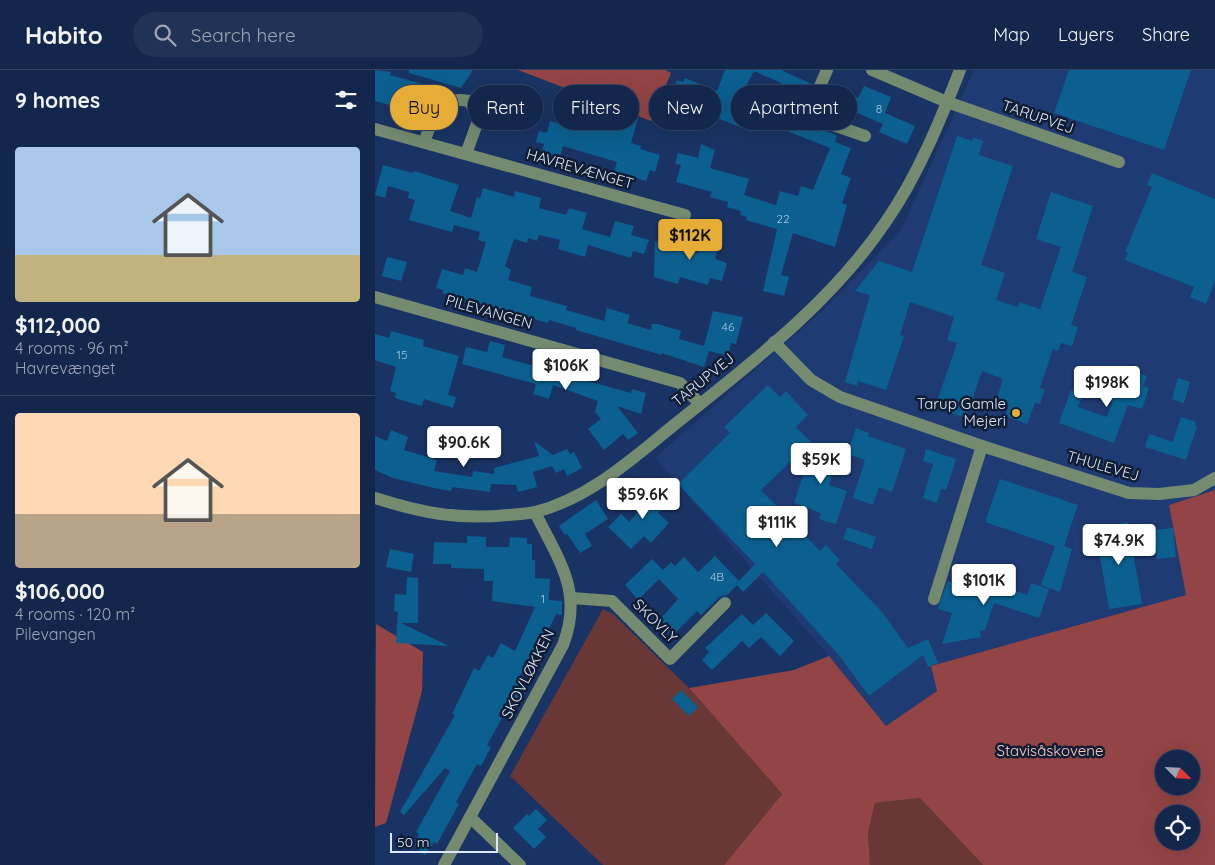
<!DOCTYPE html>
<html lang="en">
<head>
<meta charset="utf-8">
<style>
  body { margin:0; font-family:Quicksand,sans-serif; background:#203255; color:#f1f3f6; height:100vh; display:flex; flex-direction:column; font-size:19px; white-space:nowrap }
  * { box-sizing:border-box; margin:0 }
  p { font-size:16px; color:#9da5b5 }
  .icon { flex:none; width:28px; height:28px; fill:none; stroke:currentColor; stroke-width:2; stroke-linecap:round; stroke-linejoin:round }
  .map { position:relative; flex:1; overflow:hidden }
  .details { display:flex; flex-direction:column; background:#13264b; width:375px }
  .details>* { flex:none }
  .hud { position:absolute; left:15px; top:15px; width:475px; height:45px; display:flex; gap:10px }
  .needle { width:32px; rotate:114deg }
  .controls { position:absolute; left:780px; top:680px; display:grid; gap:10px }
  .controls a { display:grid; place-items:center; width:45px; height:45px; border-radius:50%; background:#13264b; box-shadow:0 5px 20px #0002,0 0 0 1px #324363; font-size:25px }
  .scale { position:absolute; left:15px; bottom:12px; width:108px; box-sizing:border-box; padding-left:5px; border:2px solid #dce7f9; border-top:0; font-size:14px; line-height:18px; white-space:nowrap; color:#dce7f9; -webkit-text-stroke:4px #101c32; paint-order:stroke }
  .price { position:absolute; translate:-50% -42px; padding:0 11px; border-radius:5px; background:#fff; color:#222; font-size:16px; line-height:32px; filter:drop-shadow(0 1px 2px #0008) }
  .price::after { content:''; position:absolute; left:50%; top:30px; width:15px; height:11px; margin-left:-8px; background:inherit; clip-path:polygon(0 0,100% 0,50% 100%) }
  .price.active { background:#e5ad36; color:#111 }
  ul { padding:0; list-style:none }
  li { display:grid; align-content:center; gap:10px; height:265px; padding:0 15px }
  li+li { border-top:1px solid #324363 }
  li span { display:grid; place-items:center; height:155px; border-radius:5px; color:#555 }
  li>.icon { margin-inline-start:auto }
  span .icon { width:90px; height:90px; fill:#fffc; stroke-width:1 }
  li b { font-size:21px }
  h2 { display:flex; justify-content:space-between; align-items:center; height:60px; padding:0 15px; font-size:21px }
  .tag { padding:0 18px; border-radius:22px; background:#13264b; box-shadow:0 5px 20px #0002,0 0 0 1px #324363; font-size:18px; line-height:45px }
  .tag.active { background:#e5ad36; color:#111 }
  header { display:flex; align-items:center; gap:30px; box-sizing:border-box; height:70px; padding:0 25px; background:#13264b; border-bottom:1px solid #324363 }
  header strong { font-size:24px }
  nav { display:flex; gap:28px; margin-inline-start:auto; font-size:18px }
  .search { width:350px; height:45px; background:#203255; display:flex; align-items:center; gap:12px; box-sizing:border-box; padding:0 18px; border-radius:28px; color:#9da5b5; font-size:19px }
  main { display:flex; flex:1; min-height:0 }
  .map>svg:first-child { display:block }
  .built { fill:#1e3b73 }
  .green { fill:#693736 }
  .forest { fill:#934445; fill-rule:evenodd }
  .building { fill:#0b6090 }
  .lines { fill:none; stroke-linecap:round; stroke-linejoin:round }
  .minor { stroke:#748b70; stroke-width:12 }
  .poi-dot { fill:#e5ad36; stroke:#101c32; stroke-width:2 }
  .labels { text-anchor:middle; stroke-width:5; stroke-linejoin:round; paint-order:stroke }
  .number-label { font-size:12px; fill:#a8c5df }
  .street-label { font-size:15px; fill:#dce7f9; stroke:#101c32 }
  .poi-label { font-size:15px; fill:#dce7f9; stroke:#101c32; text-anchor:end }
  .park-label { font-size:15px; fill:#facac8; stroke:#101c32 }
</style>
</head>
<body>
<header>
<strong>Habito</strong>
<div class="search"><svg class="icon" aria-label="search" viewBox="0 0 24 24"><circle cx="10" cy="10" r="6"/><path d="M15 15l6 6"/></svg>Search here</div>
<nav><a>Map</a><a>Layers</a><a>Share</a></nav>
</header>
<main>
<section class="details">
<h2>9 homes<svg class="icon" aria-label="filters" viewBox="0 0 24 24"><path d="M4 7h16M4 17h16"/><circle cx="9" cy="7" r="2"/><circle cx="15" cy="17" r="2"/></svg></h2>
<ul>
<li><span style="background:linear-gradient(#a9c7e8 70%,#c2b280 0)"><svg class="icon" aria-label="home" viewBox="0 0 24 24"><path d="M3 11l9-7 9 7M6 9v11h12V9"/></svg></span><div><b>$112,000</b><p>4 rooms · 96 m²</p><p>Havrevænget</p></div></li>
<li><span style="background:linear-gradient(#ffd9b3 65%,#b9a48a 0)"><svg class="icon" aria-label="home" viewBox="0 0 24 24"><path d="M3 11l9-7 9 7M6 9v11h12V9"/></svg></span><div><b>$106,000</b><p>4 rooms · 120 m²</p><p>Pilevangen</p></div></li>
</ul>
</section>
<div class="map">
<svg width="840" height="795" viewBox="0 0 840 795">
  <rect width="100%" height="100%" fill="#193364"/>
  <path class="built" d="M599,0H840V420L794,435L811,525L556,596L562,621L511,656L454,586L280,388L447,241L526,160Z"/>
  <g class="green">
    <path d="M228,539L238,544L314,618L407,724L349,795H228L135,706Z"/>
    <path d="M545,728L608,795H495L493,763L500,733Z"/>
  </g>
  <g class="forest">
    <path d="M143,0H290L296,3L276,51Z"/>
    <path d="M840,420V795H608L545,728L500,733L493,763L495,795H349L407,724L314,618L419,600L454,586L511,656L562,621L556,596L811,525L794,435ZM789,689H816V716H789ZM789,744H816V771H789Z"/>
    <path d="M1,554L48,582L47,621L11,753L0,757Z"/>
  </g>
  <g class="building">
    <path d="M0,0L16,2L15,5L55,16L45,51L30,47L32,40L0,31Z"/>
    <path d="M34,0H98L86,18L34,3Z"/>
    <path d="M350,0H406L437,14L429,32L403,20L406,13L379,1L369,20L367,32L442,62L443,58L462,65L460,72L476,78L466,104L476,108L467,133L472,135L460,177L418,163L406,205L414,207L409,226L388,221L402,159L371,150L372,147L365,145L366,141L352,137L353,132L335,127L337,122L301,112L306,95L300,94L303,83L323,88L326,74L340,80L335,98L374,109L369,125L401,135L405,121L423,126L426,116L438,120L455,78L382,49L377,62L312,36L314,29L297,22L302,10L308,12L310,8L342,21Z"/>
    <path d="M694,0H816L789,80L679,43Z"/>
    <path d="M489,16L516,27L510,43L540,56L532,74L504,62L508,54L480,42L478,47L471,44L468,50L450,43L460,18L483,28Z"/>
    <path d="M196,45L237,56L239,50L249,52L251,46L263,49L256,73L266,76L265,79L285,85L280,102L275,100L271,111L239,101L242,92L188,76L185,87L167,81L169,74L161,72L164,61L172,63L175,51L192,56Z"/>
    <path d="M582,66L597,71L598,67L608,71L604,85L638,96L606,195L630,203L621,230L643,237L644,232L665,239L686,177L661,169L676,122L718,136L697,202L712,207L696,255L703,257L697,276L686,273L683,281L678,279L665,318L670,320L665,334L660,333L652,354L630,346L634,335L621,331L628,309L607,301L591,348L560,337L582,273L572,270L579,247L535,232L525,265L529,266L511,320L483,311L482,316L470,312L495,225L480,221L504,191L537,202Z"/>
    <path d="M8,95L38,103L39,101L84,115L75,141L96,148L102,127L105,128L108,118L139,127L140,121L166,128L164,138L191,145L194,138L212,143L207,159L235,167L240,151L259,156L256,165L274,170L269,184L258,181L256,188L213,175L210,187L183,179L185,170L164,165L162,171L153,168L152,173L139,169L130,196L136,200L133,210L157,217L155,226L192,236L191,240L229,251L232,238L255,245L252,253L276,260L277,254H283L306,261L304,269L329,276L338,241L368,247L361,274L356,273L353,286L334,281L329,297L287,283V285L201,260V258L174,250L173,253L67,223L69,220L61,218L67,199L88,205L90,198L102,202L111,172L103,170L105,162L79,155L77,162L34,150L40,130L33,128L34,122L13,116L10,128L0,125Z"/>
    <path d="M777,103L840,129V211L831,234L815,227L819,217L750,190L753,183L750,182L777,117L772,115Z"/>
    <path d="M328,160L347,165L340,189L352,193L347,211L335,208L333,215L305,207L303,214L279,207L280,171L322,183Z"/>
    <path d="M12,187L32,192L26,211L7,206Z"/>
    <path d="M16,261L49,270L48,276L84,286L73,325L81,327L78,338L49,329L47,336L20,328L21,323L15,321L21,297L0,290V264L14,268Z"/>
    <path d="M115,271L130,275L127,287L181,302V304L205,311L206,309L256,323L257,319L271,323L266,344L242,336L263,363L253,370L248,364L229,380L213,359L226,349L220,342L223,331L178,315L174,329L158,324L161,314L87,294L91,277L112,282Z"/>
    <path d="M749,298L772,306L768,316L774,318L767,339L753,335L739,373L684,353L696,320L708,325L703,337L732,347Z"/>
    <path d="M803,308L815,312L809,333L797,329Z"/>
    <path d="M393,315L405,327L411,321L433,345L421,357L436,372L386,420L445,481L451,475L465,490L461,494L507,542L533,578L553,569L563,593L553,597L548,585L494,626L463,584L388,502L368,522L362,515L352,525L344,527L326,545L322,541L297,566L283,552L303,529L284,509L263,530L250,515L277,489L288,500L296,492L300,496L309,487L323,502L340,486L364,511L380,494L303,414L355,363L349,357Z"/>
    <path d="M806,347L821,352L820,355L822,356L811,390L770,377L774,364L798,372Z"/>
    <path d="M481,358L494,363L493,366L531,379L517,422L504,417L498,435L478,428L490,390L472,384Z"/>
    <path d="M16,360L33,367L29,380L62,390L59,401L97,407L98,401L119,404V398L164,386L159,371L178,385L192,379L195,384L199,382L207,398L192,406L189,399L181,403L177,396L158,402L162,417L143,422L141,415L116,414L115,422L77,417L76,421L59,418L18,408L0,400V366L12,371Z"/>
    <path d="M439,372L465,381L454,415L472,421L461,454L444,449L446,443L419,433Z"/>
    <path d="M551,379L581,389L571,420L566,419L562,433L548,428L558,394L548,391Z"/>
    <path d="M625,409L703,435L689,476L697,479L685,522L666,515L680,476L610,452Z"/>
    <path d="M281,416L296,430L283,443L294,453L276,473L269,466L256,479L233,457L246,444L254,452L271,434L267,429L270,424Z"/>
    <path d="M221,430L233,449L210,464L217,476L205,483L192,464L190,465L184,456Z"/>
    <path d="M753,452L767,534L734,539L720,458Z"/>
    <path d="M472,457L501,467L497,479L468,469Z"/>
    <path d="M798,458L801,487L782,489L779,460Z"/>
    <path d="M92,466L111,467V477H134L135,467L152,468V474H157V490H160V508L175,509L174,530L187,531V545L181,544L167,574L163,572L142,611L150,615L141,631L134,627L123,646L127,648L112,675L116,677L106,696L102,694L81,732L84,734L62,774L59,772L50,785L40,775L44,764L41,762L75,701L70,698L29,745L25,742L80,645L77,644L99,598L104,601L113,585L118,588L126,573L140,581L160,537L117,531L118,511H109V499L76,498V494H58L59,472L92,473Z"/>
    <path d="M15,479L39,484L36,502L11,497Z"/>
    <path d="M591,504L652,525L656,513L674,519L664,548L619,533L610,560L605,561L606,567L567,574L577,543L563,539L564,535L573,511L587,515Z"/>
    <path d="M32,507L43,508V553H26L74,576L21,573L23,542L19,541L20,524L31,525Z"/>
    <path d="M391,543L419,571L405,586L386,567L374,578L367,571L337,600L327,590L334,582L330,578L367,544L378,555Z"/>
    <path d="M306,620L323,637L314,646L297,629Z"/>
    <path d="M161,739L172,750L163,759L171,767L159,779L138,758L152,744L154,746Z"/>
  </g>
  <g class="lines">
    <g class="minor">
      <path d="M497,0L572,32L744,92"/>
      <path d="M377,23L432,46L452,0"/>
      <path d="M432,46L490,66"/>
      <path d="M0,59L310,145"/>
      <path d="M49,72C60,46 60,25 94,31L104,48L91,84"/>
      <path d="M0,227L305,313L325,334"/>
      <path d="M399,272L436,310L465,327L607,376L754,423L784,424L819,420L840,408"/>
      <path d="M0,428C47,443 83,450 133,445C142,444 152,444 160,442C216,428 260,386 304,351C379,291 458,231 512,150C543,105 565,51 585,0"/>
      <path d="M197,528L237,531L295,589L350,533"/>
      <path d="M559,529L607,376"/>
      <path d="M95,747L145,795"/>
      <path d="M69,795L188,575C209,521 183,490 160,442"/>
    </g>
  </g>
  <circle class="poi-dot" cx="641" cy="343" r="5"/>
  <g class="labels">
    <g class="number-label">
      <text x="504" y="43">8</text>
      <text x="408" y="153">22</text>
      <text x="353" y="261">46</text>
      <text x="27" y="289">15</text>
      <text x="342" y="511">4B</text>
      <text x="168" y="533">1</text>
    </g>
    <g class="street-label">
      <text transform="translate(663 47) rotate(19)" y="5">TARUPVEJ</text>
      <text transform="translate(205 99) rotate(16)" y="5">HAVREVÆNGET</text>
      <text transform="translate(114 242) rotate(16)" y="5">PILEVANGEN</text>
      <text transform="translate(328 310) rotate(-39)" y="5">TARUPVEJ</text>
      <text transform="translate(728 396) rotate(16)" y="5">THULEVEJ</text>
      <text transform="translate(280 551) rotate(45)" y="5">SKOVLY</text>
      <text transform="translate(153 604) rotate(-63)" y="5">SKOVLØKKEN</text>
    </g>
    <g class="poi-label">
      <text x="631" y="339">Tarup Gamle<tspan x="631" dy="17">Mejeri</tspan></text>
    </g>
    <g class="park-label">
      <text x="675" y="686">Stavisåskovene</text>
    </g>
  </g>
</svg>
<div class="controls">
<a><svg class="needle" viewBox="-14 -14 28 28"><path d="M0-13l5 13h-10z" fill="#e53935"/><path d="M0 13l5-13h-10z" fill="#9da5b5"/></svg></a>
<a><svg class="icon" aria-label="locate" viewBox="0 0 24 24"><circle cx="12" cy="12" r="6"/><path d="M12 2v4M12 18v4M2 12h4M18 12h4"/></svg></a>
</div>
<div class="scale">50 m</div>
<b class="price active" style="left:315px;top:191px">$112K</b>
<b class="price" style="left:191px;top:321px">$106K</b>
<b class="price" style="left:732px;top:338px">$198K</b>
<b class="price" style="left:89px;top:398px">$90.6K</b>
<b class="price" style="left:446px;top:415px">$59K</b>
<b class="price" style="left:268px;top:450px">$59.6K</b>
<b class="price" style="left:402px;top:478px">$111K</b>
<b class="price" style="left:744px;top:496px">$74.9K</b>
<b class="price" style="left:609px;top:536px">$101K</b>
<div class="hud">
<a class="tag active">Buy</a>
<a class="tag">Rent</a>
<a class="tag">Filters</a>
<a class="tag">New</a>
<a class="tag">Apartment</a>
</div>
</div>
</main>
</body>
</html>
